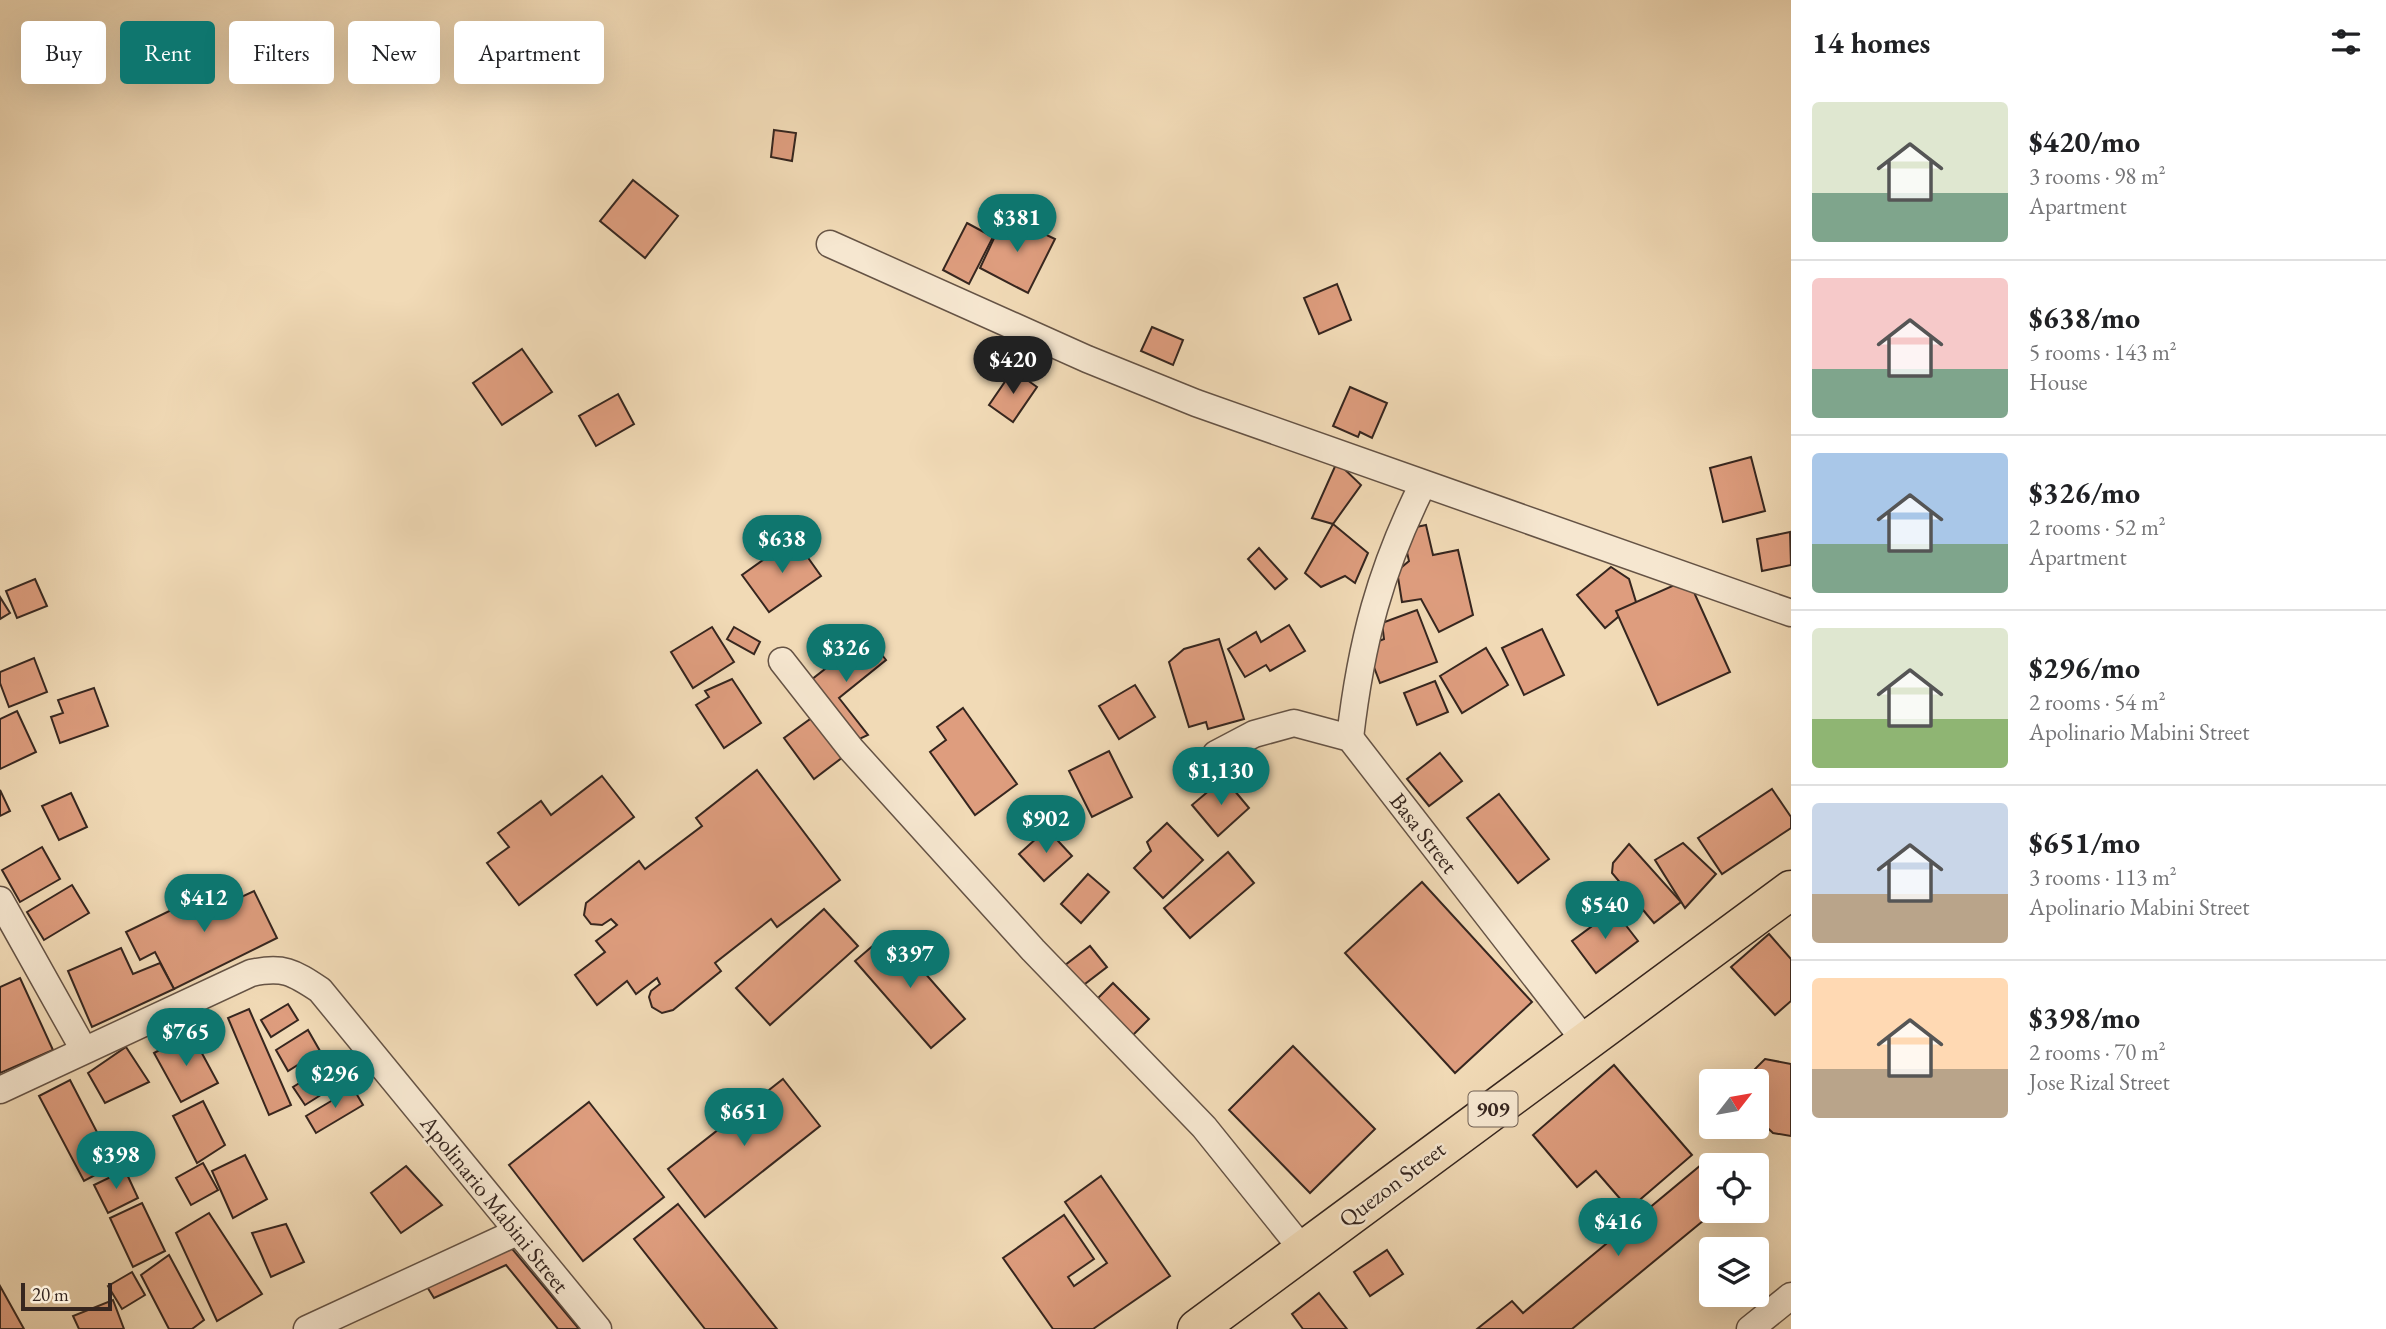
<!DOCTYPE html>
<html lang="en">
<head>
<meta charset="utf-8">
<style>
  body { margin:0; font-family:"EB Garamond",serif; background:#f2f2f2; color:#202124; height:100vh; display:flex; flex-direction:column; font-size:26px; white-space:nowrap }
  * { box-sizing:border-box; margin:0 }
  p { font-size:23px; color:#757577 }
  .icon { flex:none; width:38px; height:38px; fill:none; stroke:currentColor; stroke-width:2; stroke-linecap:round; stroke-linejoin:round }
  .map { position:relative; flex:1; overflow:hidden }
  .details { display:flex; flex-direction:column; background:#fff; width:595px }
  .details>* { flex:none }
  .guide { position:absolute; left:21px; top:21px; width:665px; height:63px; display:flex; gap:14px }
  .needle { width:46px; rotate:59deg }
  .buttons { position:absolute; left:1699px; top:1069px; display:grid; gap:14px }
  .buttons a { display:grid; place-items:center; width:70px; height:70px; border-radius:7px; background:#fff; box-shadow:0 7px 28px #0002; font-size:35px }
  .scale { position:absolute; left:21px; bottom:18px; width:91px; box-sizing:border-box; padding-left:7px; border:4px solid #36261f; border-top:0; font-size:19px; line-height:24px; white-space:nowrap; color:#36261f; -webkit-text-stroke:5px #f6e7d0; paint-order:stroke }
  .price { position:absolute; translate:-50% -60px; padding:0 16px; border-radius:24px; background:#0f766e; color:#fff; font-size:23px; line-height:46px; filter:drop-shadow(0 2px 4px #0008) }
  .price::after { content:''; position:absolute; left:50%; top:42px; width:21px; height:16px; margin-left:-10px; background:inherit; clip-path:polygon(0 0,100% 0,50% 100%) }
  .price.selected { background:#222; color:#fff }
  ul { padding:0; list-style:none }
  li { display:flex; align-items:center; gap:21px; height:175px; padding:0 21px }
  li+li { border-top:2px solid #e0e0e0 }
  li span { display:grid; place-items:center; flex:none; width:196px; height:140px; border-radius:7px; color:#555 }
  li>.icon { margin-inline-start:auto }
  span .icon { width:84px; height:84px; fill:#fffc; stroke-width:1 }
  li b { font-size:30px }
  h2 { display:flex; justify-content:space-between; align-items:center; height:84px; padding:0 21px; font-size:30px }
  .chip { padding:0 24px; border-radius:7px; background:#fff; box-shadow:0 7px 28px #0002; font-size:24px; line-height:63px }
  .chip.selected { background:#0f766e; color:#fff }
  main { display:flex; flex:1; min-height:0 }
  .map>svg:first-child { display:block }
  .building { fill:#de9d7e; stroke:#36261f; stroke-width:2 }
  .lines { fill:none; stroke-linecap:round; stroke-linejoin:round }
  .street-casing { stroke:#655345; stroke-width:29 }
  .highway-casing { stroke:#36261f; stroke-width:41 }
  .street { stroke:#f6e7d0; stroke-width:26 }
  .highway { stroke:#f1dab6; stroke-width:38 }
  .labels { text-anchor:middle; stroke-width:5; stroke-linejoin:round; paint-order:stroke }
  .shield { fill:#f6e7d0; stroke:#706054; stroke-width:2 }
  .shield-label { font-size:21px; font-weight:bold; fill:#36261f }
  .street-label { font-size:23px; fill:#36261f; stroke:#f6e7d0 }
</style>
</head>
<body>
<main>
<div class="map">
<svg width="1791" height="1329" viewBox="0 0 1791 1329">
  <rect width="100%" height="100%" fill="#f1dab6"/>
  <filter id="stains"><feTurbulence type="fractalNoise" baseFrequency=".00286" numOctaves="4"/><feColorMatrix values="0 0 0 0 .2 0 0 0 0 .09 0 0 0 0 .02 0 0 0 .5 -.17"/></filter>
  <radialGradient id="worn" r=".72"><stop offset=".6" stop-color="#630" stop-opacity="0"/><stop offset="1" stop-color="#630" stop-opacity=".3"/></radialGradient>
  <g class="building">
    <path d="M774,130L796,133L792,161L771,157Z"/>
    <path d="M633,180L678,216L645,258L600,221Z"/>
    <path d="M1005,215L1055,239L1028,293L980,268Z"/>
    <path d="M967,223L993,237L969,284L943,270Z"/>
    <path d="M1337,284L1351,320L1319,334L1304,298Z"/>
    <path d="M1152,327L1183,340L1173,365L1141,351Z"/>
    <path d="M522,349L552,392L502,425L473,383Z"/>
    <path d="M1013,370L1037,387L1013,422L989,405Z"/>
    <path d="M1350,387L1387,403L1372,438L1360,432L1358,437L1333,426Z"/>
    <path d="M618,394L634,424L596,446L579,416Z"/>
    <path d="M1751,457L1765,511L1723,522L1710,468Z"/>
    <path d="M1337,462L1361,485L1333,524L1312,518Z"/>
    <path d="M1333,524L1368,553L1355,583L1345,576L1321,587L1305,573Z"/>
    <path d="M1426,525L1433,555L1458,550L1473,615L1439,632L1421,599L1402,602L1397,571L1409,561L1402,530Z"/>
    <path d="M1790,532L1791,565L1762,571L1757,539Z"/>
    <path d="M794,538L821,576L769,612L742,575Z"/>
    <path d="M1259,548L1287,579L1275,589L1248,559Z"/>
    <path d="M1611,567L1629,579L1636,602L1605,628L1577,595Z"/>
    <path d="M35,579L47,606L17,618L6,591Z"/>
    <path d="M1688,579L1730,672L1658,705L1616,611Z"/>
    <path d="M0,597L10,613L0,619Z"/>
    <path d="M1417,610L1437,662L1380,683L1366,646L1384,639L1382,623Z"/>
    <path d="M1289,625L1305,651L1270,671L1266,665L1245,677L1228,649L1256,632L1261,642Z"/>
    <path d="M712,627L734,662L693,688L671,652Z"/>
    <path d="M734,627L760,642L754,654L727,639Z"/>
    <path d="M1542,629L1564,675L1524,695L1502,648Z"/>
    <path d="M867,636L886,660L839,698L868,735L853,742L806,684Z"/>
    <path d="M1219,639L1244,719L1208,729L1206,722L1189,727L1169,662L1184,649Z"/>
    <path d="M1486,648L1508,685L1462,713L1440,676Z"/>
    <path d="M34,658L47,692L9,707L0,683V672Z"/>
    <path d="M732,679L761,723L724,748L696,705L709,697L705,691Z"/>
    <path d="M1435,681L1448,712L1417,725L1404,693Z"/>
    <path d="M1135,685L1155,717L1119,739L1099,706Z"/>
    <path d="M94,688L108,726L60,743L51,717L63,713L58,700Z"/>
    <path d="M963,708L1017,784L975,815L930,752L946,740L937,727Z"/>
    <path d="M17,711L36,752L0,769V719Z"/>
    <path d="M813,717L843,757L814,779L784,738Z"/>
    <path d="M1109,751L1132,797L1092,817L1069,771Z"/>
    <path d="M1440,753L1462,781L1429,806L1407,779Z"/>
    <path d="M757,770L840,880L777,927L771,919L715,963L721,971L673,1010L662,1013L652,1007L649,997L651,991L660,984L657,978L636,994L627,981L597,1005L575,975L605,952L596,941L617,925L611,919L602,925L591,924L584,915L586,903L639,861L645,869L702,826L696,818Z"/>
    <path d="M602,776L634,817L519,905L487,863L509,847L498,833L541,801L551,815Z"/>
    <path d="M1224,778L1249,808L1218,836L1192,805Z"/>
    <path d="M1772,789L1791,817V828L1722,874L1698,838Z"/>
    <path d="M0,790L10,811L0,816Z"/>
    <path d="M71,793L87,827L59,840L42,806Z"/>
    <path d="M1499,794L1549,859L1518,883L1467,818Z"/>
    <path d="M1167,823L1203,860L1163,898L1134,868L1151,851L1147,842Z"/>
    <path d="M1047,829L1072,856L1044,881L1019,854Z"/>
    <path d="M1683,843L1716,874L1685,908L1655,860Z"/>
    <path d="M1629,844L1681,902L1654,923L1612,873L1613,863Z"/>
    <path d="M42,847L60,879L20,902L2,870Z"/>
    <path d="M1228,852L1254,883L1190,938L1164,908Z"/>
    <path d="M1088,874L1109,892L1081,923L1061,904Z"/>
    <path d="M1422,882L1532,1002L1455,1073L1345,953Z"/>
    <path d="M227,883L235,900L254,891L277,938L174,989L155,952L140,960L126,932Z"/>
    <path d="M72,885L89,913L44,940L27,912Z"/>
    <path d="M824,909L858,946L770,1025L736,988Z"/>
    <path d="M1614,910L1638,941L1596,973L1572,941Z"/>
    <path d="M889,932L965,1019L931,1048L855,961Z"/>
    <path d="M1769,934L1791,959V1001L1775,1015L1731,967Z"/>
    <path d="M1090,946L1107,967L1077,990L1060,969Z"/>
    <path d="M121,948L133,974L160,963L174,989L92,1027L68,971Z"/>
    <path d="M20,978L53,1050L0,1073V987Z"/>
    <path d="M1113,983L1149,1019L1129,1039L1093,1003Z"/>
    <path d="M288,1004L298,1020L271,1037L261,1020Z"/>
    <path d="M249,1009L291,1105L269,1115L228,1018Z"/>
    <path d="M308,1030L320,1051L288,1071L276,1050Z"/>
    <path d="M191,1033L218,1083L181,1102L154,1053Z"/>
    <path d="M1293,1046L1375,1129L1310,1193L1229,1110Z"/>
    <path d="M126,1047L149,1082L105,1103L88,1073Z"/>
    <path d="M1765,1059L1791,1064V1136L1773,1133L1757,1118V1082H1742Z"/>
    <path d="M332,1063L343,1081L305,1105L293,1087Z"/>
    <path d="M1614,1065L1692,1155L1629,1209L1596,1171L1577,1187L1533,1135Z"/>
    <path d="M783,1079L820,1126L705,1217L668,1169Z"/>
    <path d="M70,1080L114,1165L84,1181L39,1096Z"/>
    <path d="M353,1088L363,1105L316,1133L306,1116Z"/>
    <path d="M203,1101L225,1145L197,1163L173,1116Z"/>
    <path d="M589,1102L664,1197L583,1261L509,1165Z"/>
    <path d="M245,1155L267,1199L233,1218L212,1171Z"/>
    <path d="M1713,1155L1722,1166H1712V1211H1715L1572,1329H1477L1512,1301L1523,1313Z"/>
    <path d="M203,1163L218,1190L191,1205L176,1178Z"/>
    <path d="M406,1166L442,1205L401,1233L371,1193Z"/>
    <path d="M125,1170L138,1198L108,1213L94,1185Z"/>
    <path d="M1101,1176L1170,1276L1093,1329H1053L1003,1258L1064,1215L1094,1259L1068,1277L1074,1286L1107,1263L1065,1202Z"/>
    <path d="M142,1203L165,1251L133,1267L110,1218Z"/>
    <path d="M678,1204L777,1329H705L634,1239Z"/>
    <path d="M209,1213L262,1294L217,1321L176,1233Z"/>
    <path d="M286,1224L304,1262L271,1277L252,1233Z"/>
    <path d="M508,1244L579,1329H558L506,1265L434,1298L424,1282Z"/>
    <path d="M1387,1250L1403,1274L1370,1296L1354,1272Z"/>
    <path d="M169,1255L204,1320L192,1329H169L141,1275Z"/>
    <path d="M132,1272L145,1295L122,1309L108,1286Z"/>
    <path d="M0,1286L24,1329H0Z"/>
    <path d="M1319,1293L1347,1329H1303L1292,1314Z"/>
    <path d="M113,1300L124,1329H79L73,1316Z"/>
  </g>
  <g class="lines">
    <defs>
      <g id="street">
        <path d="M830,244L1087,359L1196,403L1791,613"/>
        <path d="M782,661L851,749L1033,950L1204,1127L1303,1250"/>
        <path d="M1350,738C1361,642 1380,570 1423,484"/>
        <path d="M1216,754L1254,734L1294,723L1350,738L1585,1041"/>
        <path d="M0,900L84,1050"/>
        <path d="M0,1090L251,973C283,966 293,972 320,990L598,1329"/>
        <path d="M307,1329L517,1232"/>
        <path d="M1750,1329L1791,1296"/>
      </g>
      <path id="highway" d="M1197,1329L1791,890"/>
    </defs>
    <use href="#street" class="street-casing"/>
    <use href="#highway" class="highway-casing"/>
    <use href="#street" class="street"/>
    <use href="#highway" class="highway"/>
  </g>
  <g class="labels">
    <rect class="shield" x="1468.5" y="1091.5" width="49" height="35" rx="5"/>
    <g class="shield-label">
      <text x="1493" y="1116">909</text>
    </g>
    <g class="street-label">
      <text transform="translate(1424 833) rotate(52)" y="8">Basa Street</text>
      <text transform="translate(1392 1184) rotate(-37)" y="8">Quezon Street</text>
      <text transform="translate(495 1204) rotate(51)" y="8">Apolinario Mabini Street</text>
    </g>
  </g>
  <rect width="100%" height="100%" filter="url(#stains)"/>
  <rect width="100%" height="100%" fill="url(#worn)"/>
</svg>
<div class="buttons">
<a><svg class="needle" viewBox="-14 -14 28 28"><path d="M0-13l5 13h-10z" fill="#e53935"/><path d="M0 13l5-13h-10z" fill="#757577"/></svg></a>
<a><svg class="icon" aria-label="locate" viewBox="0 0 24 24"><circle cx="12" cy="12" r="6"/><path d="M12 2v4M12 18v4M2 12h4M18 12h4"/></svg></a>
<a><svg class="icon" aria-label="layers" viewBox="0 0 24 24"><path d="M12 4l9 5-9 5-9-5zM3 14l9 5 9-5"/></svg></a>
</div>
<div class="scale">20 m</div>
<b class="price" style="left:1017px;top:254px">$381</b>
<b class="price selected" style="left:1013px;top:396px">$420</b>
<b class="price" style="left:782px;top:575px">$638</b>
<b class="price" style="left:846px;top:684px">$326</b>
<b class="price" style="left:1221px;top:807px">$1,130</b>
<b class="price" style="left:1046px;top:855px">$902</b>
<b class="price" style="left:204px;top:934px">$412</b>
<b class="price" style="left:1605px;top:941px">$540</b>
<b class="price" style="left:910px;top:990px">$397</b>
<b class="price" style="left:186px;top:1068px">$765</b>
<b class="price" style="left:335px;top:1110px">$296</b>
<b class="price" style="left:744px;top:1148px">$651</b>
<b class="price" style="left:116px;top:1191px">$398</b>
<b class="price" style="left:1618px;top:1258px">$416</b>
<div class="guide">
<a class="chip">Buy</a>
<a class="chip selected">Rent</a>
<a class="chip">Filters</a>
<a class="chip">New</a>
<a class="chip">Apartment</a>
</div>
</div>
<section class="details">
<h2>14 homes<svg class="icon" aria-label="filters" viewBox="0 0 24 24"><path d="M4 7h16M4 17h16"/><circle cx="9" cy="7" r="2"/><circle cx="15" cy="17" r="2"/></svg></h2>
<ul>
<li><span style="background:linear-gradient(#dfe7d0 65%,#7fa58c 0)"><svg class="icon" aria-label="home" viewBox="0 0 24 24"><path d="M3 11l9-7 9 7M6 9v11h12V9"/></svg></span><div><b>$420/mo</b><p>3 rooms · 98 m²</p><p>Apartment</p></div></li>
<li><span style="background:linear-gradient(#f6c9c9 65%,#7fa58c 0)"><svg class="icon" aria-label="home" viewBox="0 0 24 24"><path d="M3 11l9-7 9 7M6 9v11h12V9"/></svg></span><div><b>$638/mo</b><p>5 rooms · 143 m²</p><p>House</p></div></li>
<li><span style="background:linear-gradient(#a9c7e8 65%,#7fa58c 0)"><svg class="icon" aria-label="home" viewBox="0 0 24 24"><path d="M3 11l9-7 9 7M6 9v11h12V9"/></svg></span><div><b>$326/mo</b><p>2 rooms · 52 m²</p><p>Apartment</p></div></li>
<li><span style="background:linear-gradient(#dfe7d0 65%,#8fb573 0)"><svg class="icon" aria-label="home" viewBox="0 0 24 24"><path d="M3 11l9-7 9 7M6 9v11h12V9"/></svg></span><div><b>$296/mo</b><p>2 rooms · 54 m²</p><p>Apolinario Mabini Street</p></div></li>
<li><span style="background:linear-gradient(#c9d6e8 65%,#b9a48a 0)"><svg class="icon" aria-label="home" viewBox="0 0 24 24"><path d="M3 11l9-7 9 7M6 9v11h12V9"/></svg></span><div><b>$651/mo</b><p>3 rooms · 113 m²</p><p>Apolinario Mabini Street</p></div></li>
<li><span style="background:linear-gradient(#ffd9b3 65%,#b9a48a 0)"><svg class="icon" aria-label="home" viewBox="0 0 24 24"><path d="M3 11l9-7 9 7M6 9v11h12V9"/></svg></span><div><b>$398/mo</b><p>2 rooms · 70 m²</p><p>Jose Rizal Street</p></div></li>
</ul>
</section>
</main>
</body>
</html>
